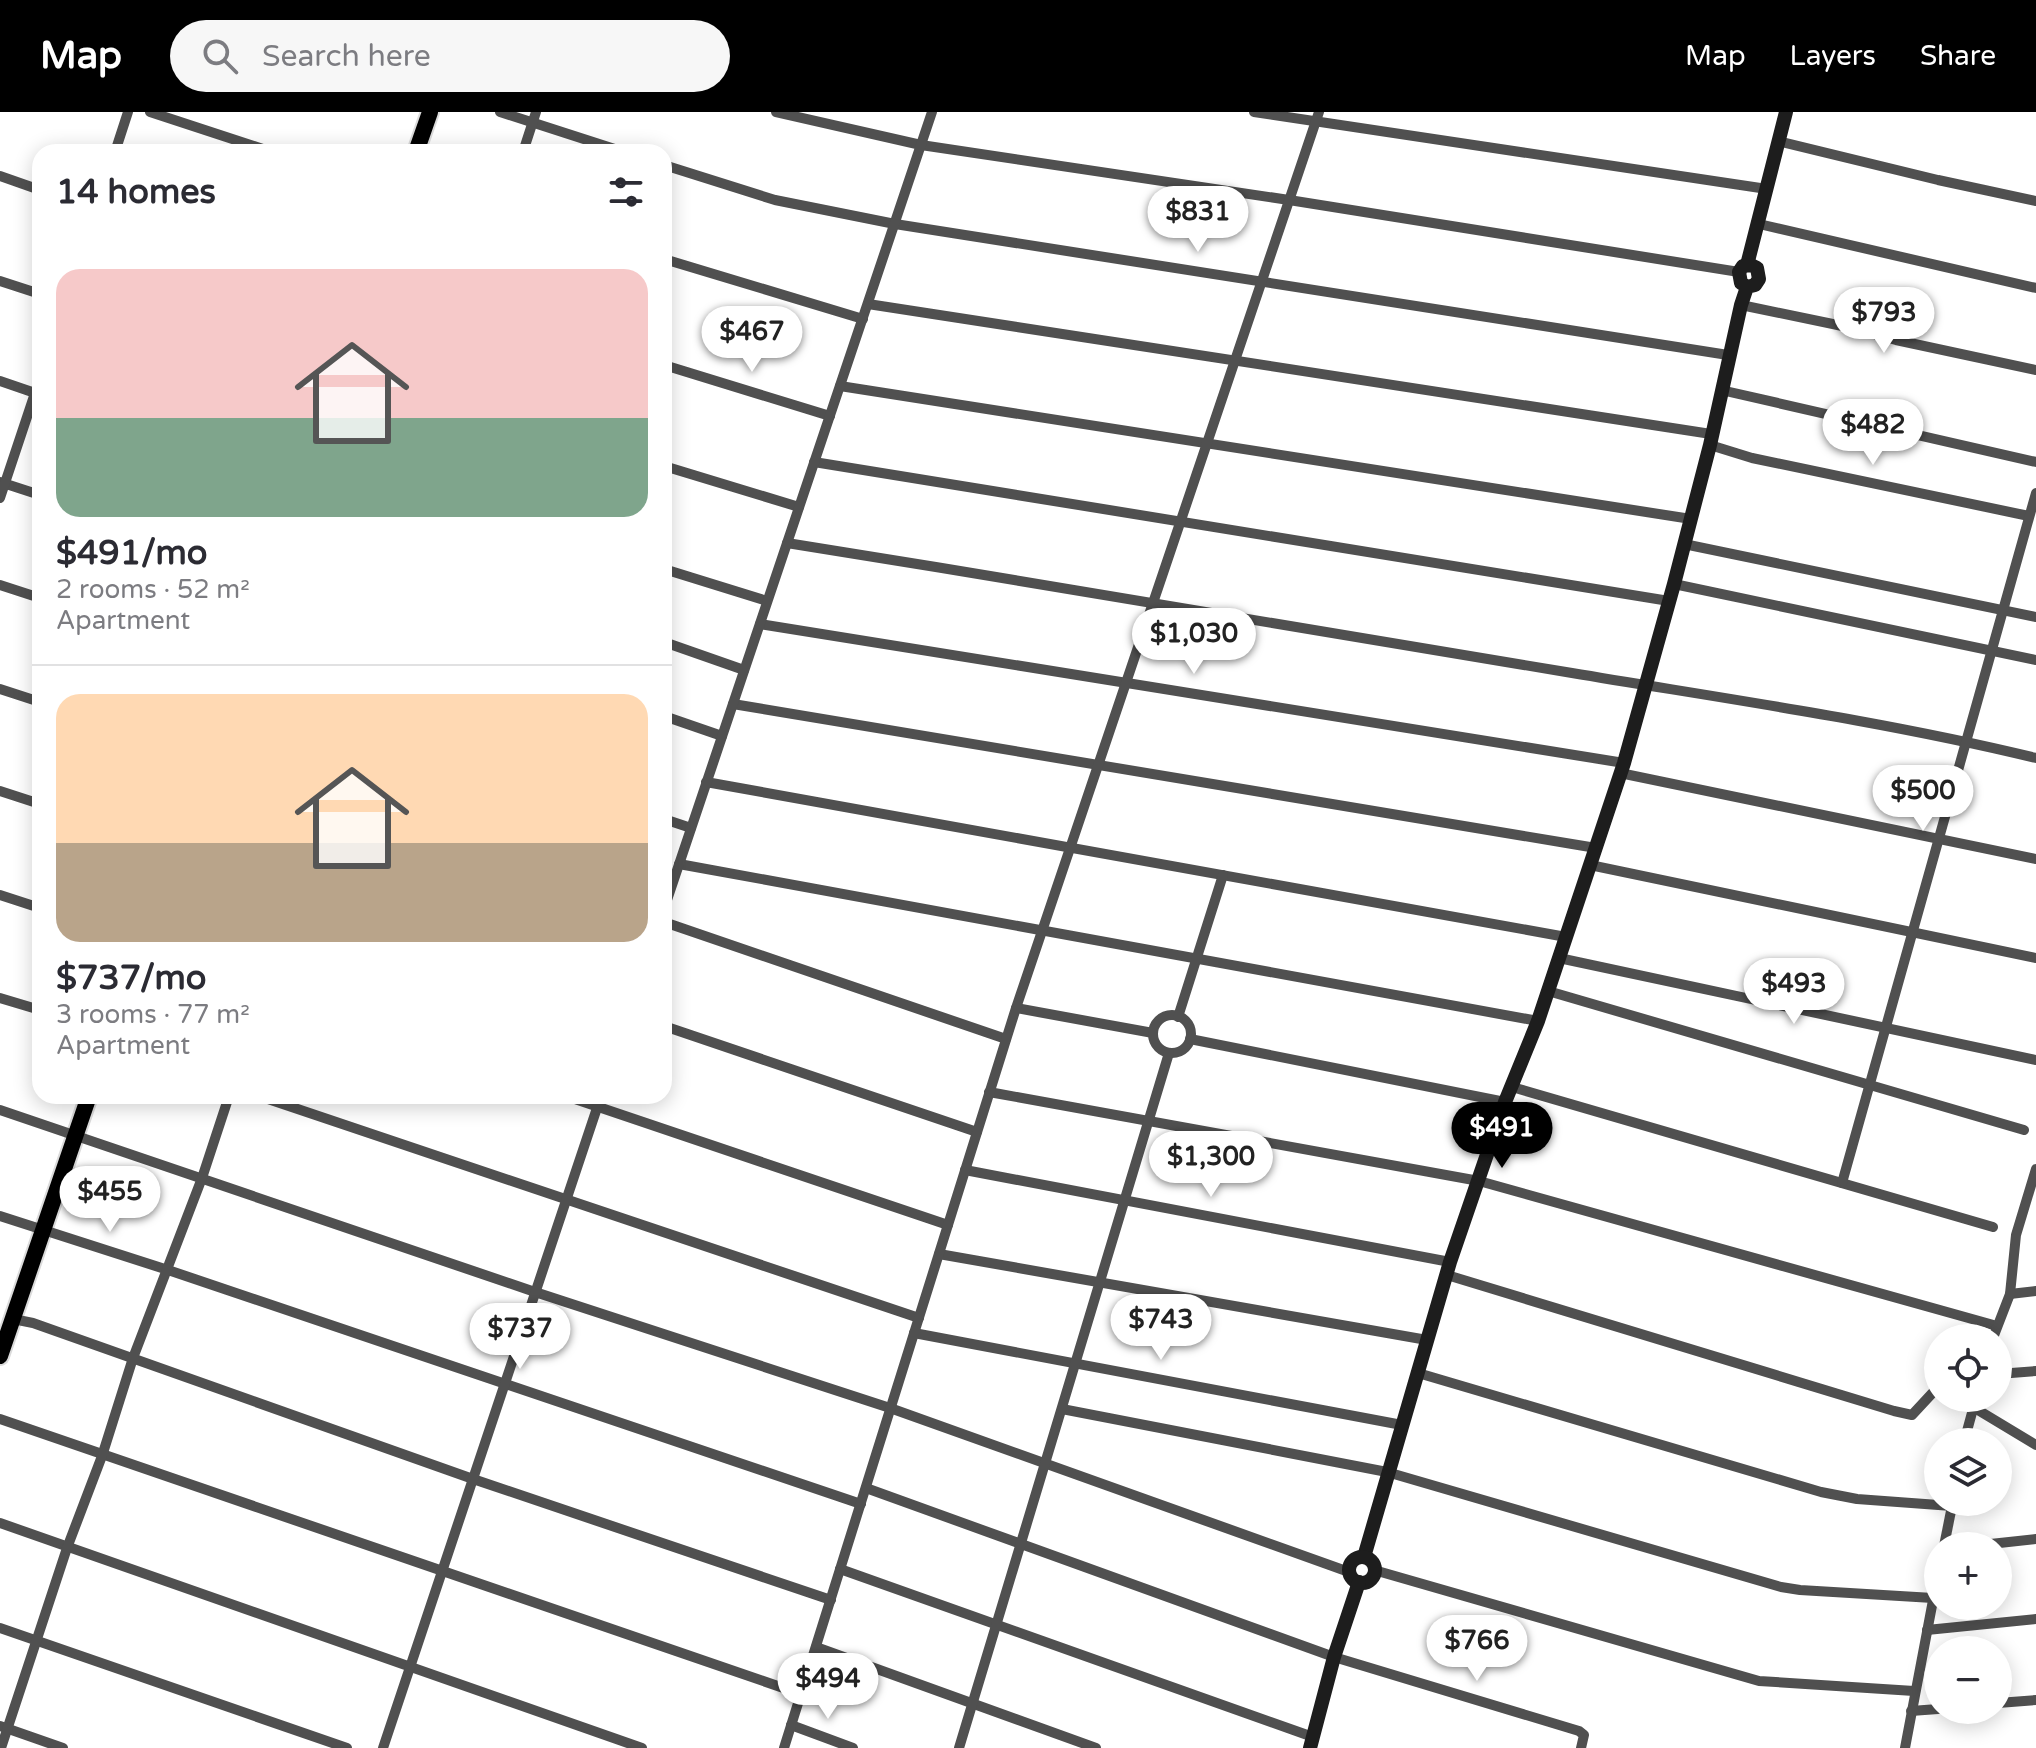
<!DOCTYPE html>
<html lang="en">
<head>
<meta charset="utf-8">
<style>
  body { margin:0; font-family:"Varela Round",sans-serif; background:#f7f7f7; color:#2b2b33; height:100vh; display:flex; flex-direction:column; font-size:30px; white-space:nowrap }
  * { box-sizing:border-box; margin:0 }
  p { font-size:26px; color:#7c7c81 }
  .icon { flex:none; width:44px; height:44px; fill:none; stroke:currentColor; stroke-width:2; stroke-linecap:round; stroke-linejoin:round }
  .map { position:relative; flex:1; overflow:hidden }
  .details { position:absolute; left:32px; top:32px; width:640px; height:960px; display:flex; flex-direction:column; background:#fff; border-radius:24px; box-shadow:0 4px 20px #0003 }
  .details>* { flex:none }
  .tools { position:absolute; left:1924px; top:1212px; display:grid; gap:16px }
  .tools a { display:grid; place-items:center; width:88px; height:88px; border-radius:50%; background:#fff; box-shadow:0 4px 20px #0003; font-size:40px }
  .price { position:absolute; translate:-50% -68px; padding:0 18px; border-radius:28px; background:#fff; color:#222; font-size:26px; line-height:52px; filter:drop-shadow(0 2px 4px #0008) }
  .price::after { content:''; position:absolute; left:50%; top:48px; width:24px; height:18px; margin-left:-12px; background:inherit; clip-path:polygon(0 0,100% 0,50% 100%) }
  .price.on { background:#000; color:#fff }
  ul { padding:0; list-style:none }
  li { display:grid; align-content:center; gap:16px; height:424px; padding:0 24px }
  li+li { border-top:2px solid #e1e1e2 }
  li span { display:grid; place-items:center; height:248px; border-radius:24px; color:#555 }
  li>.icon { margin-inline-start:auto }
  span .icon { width:144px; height:144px; fill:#fffc; stroke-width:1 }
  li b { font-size:34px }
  h2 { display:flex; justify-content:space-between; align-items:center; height:96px; padding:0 24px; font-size:34px }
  header { display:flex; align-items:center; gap:48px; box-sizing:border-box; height:112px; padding:0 40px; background:#000; color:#fff }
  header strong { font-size:38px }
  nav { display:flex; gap:44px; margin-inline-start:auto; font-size:28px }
  .search { width:560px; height:72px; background:#f7f7f7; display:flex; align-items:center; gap:20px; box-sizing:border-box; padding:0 28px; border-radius:44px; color:#7c7c81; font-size:30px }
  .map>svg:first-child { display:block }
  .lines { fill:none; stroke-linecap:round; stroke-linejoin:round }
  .primary-casing { stroke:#dbdbdb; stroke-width:20 }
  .minor { stroke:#505050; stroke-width:10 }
  .secondary { stroke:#1d1d1d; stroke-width:14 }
  .primary { stroke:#000; stroke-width:16 }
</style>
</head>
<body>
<header>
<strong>Map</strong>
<div class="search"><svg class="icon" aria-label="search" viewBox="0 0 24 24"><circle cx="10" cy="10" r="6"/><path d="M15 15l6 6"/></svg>Search here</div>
<nav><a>Map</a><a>Layers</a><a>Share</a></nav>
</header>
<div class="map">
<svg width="2036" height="1636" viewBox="0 0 2036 1636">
  <rect width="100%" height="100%" fill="#fff"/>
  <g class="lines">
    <defs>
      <g id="primary">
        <path d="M416,40L430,0"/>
        <path d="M0,1244L89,984"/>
      </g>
    </defs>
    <use href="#primary" class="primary-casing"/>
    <g class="minor">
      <path d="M150,0L272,40"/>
      <path d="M500,0L624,40"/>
      <path d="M776,0L921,33L1289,88L1739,160"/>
      <path d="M1254,0L1767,77"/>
      <path d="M1778,29L1938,68L2036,89"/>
      <path d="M115,40L128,0"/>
      <path d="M523,40L536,0"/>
      <path d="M664,53L775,88L895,112L1728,243"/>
      <path d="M0,64L40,78"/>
      <path d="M1759,112L2036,176"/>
      <path d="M664,147L863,207"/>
      <path d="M0,169L40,182"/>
      <path d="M868,192L1711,322"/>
      <path d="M1741,193L1852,216L1896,228L2036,258"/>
      <path d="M664,253L830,304"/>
      <path d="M0,269L38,282"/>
      <path d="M840,274L1691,407"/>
      <path d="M1721,278L2036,350"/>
      <path d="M1710,333L1752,346L2029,404"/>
      <path d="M814,350L1669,489"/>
      <path d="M664,354L799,395"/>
      <path d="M0,370L40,383"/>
      <path d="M0,386L40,266"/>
      <path d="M787,431C1049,473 1311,516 1572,561C1727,587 1884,609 2036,646"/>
      <path d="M1684,432L2036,505"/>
      <path d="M664,457L767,489"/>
      <path d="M1674,472L2036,548"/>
      <path d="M0,473L40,486"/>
      <path d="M760,512L1624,651"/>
      <path d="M664,530L744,558"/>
      <path d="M0,577L40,590"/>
      <path d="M733,592L1596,736"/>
      <path d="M664,604L722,624"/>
      <path d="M1620,661L2036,747"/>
      <path d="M706,670L1566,825"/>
      <path d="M0,679L40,692"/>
      <path d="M664,707L691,716"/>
      <path d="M679,752L1538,909"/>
      <path d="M1590,753L2036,846"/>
      <path d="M0,783L40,796"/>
      <path d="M664,797L932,0"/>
      <path d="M664,810L1006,927"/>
      <path d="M1559,846L2036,948"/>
      <path d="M1548,879L2024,1018"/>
      <path d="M0,886L40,898"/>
      <path d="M1016,896L1153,921"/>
      <circle cx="1172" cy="922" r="19"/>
      <path d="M1178,905L1223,763"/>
      <path d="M664,914L977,1020"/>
      <path d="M1190,927L1505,990"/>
      <path d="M1512,975L1993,1115"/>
      <path d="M989,980L1479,1069L1997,1214"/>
      <path d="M259,984L919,1206"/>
      <path d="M566,984L948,1113"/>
      <path d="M0,998L535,1180L890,1296L1349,1460"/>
      <path d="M965,1058L1450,1150"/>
      <path d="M1842,1071L2036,381"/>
      <path d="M0,1104L168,1158L861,1392"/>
      <path d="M939,1142L1427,1228"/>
      <path d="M1447,1163L1894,1299L1912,1303L1938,1275"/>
      <path d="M2010,1182L2036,1179"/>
      <path d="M13,1207L33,1211L473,1367L831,1488"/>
      <path d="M914,1221L1402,1313"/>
      <path d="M1993,1226L2010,1182L2016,1123L2036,1057"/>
      <path d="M1418,1261L1821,1380L1857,1387L1952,1394V1390"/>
      <path d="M1998,1262L2036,1259"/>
      <path d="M1958,1286L2036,1333"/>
      <path d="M1062,1297L1387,1360L1781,1475L1800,1478L1933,1486"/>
      <path d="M0,1307L801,1582"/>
      <path d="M1964,1330L1976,1286"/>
      <path d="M866,1376L1334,1545L1579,1619L1584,1623L1581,1636"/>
      <path d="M0,1411L642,1636"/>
      <path d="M1944,1434L1952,1394"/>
      <path d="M1972,1434L2036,1427"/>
      <path d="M840,1457L1313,1625"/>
      <path d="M1374,1458L1759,1569L1914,1579"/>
      <path d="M0,1516L347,1636"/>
      <path d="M1927,1518L2036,1507"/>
      <path d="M816,1535L1096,1636"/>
      <path d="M1998,1591L2036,1588"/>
      <path d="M1911,1599L1938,1597"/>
      <path d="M791,1613L853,1636"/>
      <path d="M0,1614L63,1636"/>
      <path d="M1,1636L67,1436L102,1344L133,1246L202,1066L229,984"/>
      <path d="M383,1636L601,984"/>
      <path d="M784,1636L1016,896L1319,0"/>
      <path d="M959,1636L1169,941"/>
      <path d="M1905,1636L1938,1462"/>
    </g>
    <g class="secondary">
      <path d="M1747,153L1786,0"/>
      <path d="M1364,1445L1450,1150L1505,990L1538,909L1624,651L1674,472L1710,333L1741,193L1747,175L1755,173L1759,167L1757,156L1751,153L1743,154L1739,160L1741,171L1747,175"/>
      <circle cx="1362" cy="1458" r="13"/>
      <path d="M1310,1636L1334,1545L1359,1470"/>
    </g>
    <use href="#primary" class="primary"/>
  </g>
</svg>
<div class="tools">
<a><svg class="icon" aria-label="locate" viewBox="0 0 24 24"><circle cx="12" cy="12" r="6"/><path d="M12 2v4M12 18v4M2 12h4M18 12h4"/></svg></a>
<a><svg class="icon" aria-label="layers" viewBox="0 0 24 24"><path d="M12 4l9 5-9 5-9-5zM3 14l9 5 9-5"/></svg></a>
<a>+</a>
<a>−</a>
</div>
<b class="price" style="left:1198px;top:142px">$831</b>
<b class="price" style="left:1884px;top:243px">$793</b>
<b class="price" style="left:752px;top:262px">$467</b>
<b class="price" style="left:1873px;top:355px">$482</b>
<b class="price" style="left:1194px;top:564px">$1,030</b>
<b class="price" style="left:1923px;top:721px">$500</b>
<b class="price" style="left:1794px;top:914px">$493</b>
<b class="price on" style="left:1502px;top:1058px">$491</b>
<b class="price" style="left:1211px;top:1087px">$1,300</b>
<b class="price" style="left:110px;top:1122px">$455</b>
<b class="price" style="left:1161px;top:1250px">$743</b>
<b class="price" style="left:520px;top:1259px">$737</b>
<b class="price" style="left:1477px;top:1571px">$766</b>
<b class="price" style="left:828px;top:1609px">$494</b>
<section class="details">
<h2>14 homes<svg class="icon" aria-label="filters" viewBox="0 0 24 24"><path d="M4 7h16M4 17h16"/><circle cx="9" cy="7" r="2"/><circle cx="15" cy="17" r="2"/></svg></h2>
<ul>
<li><span style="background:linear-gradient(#f6c9c9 60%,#7fa58c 0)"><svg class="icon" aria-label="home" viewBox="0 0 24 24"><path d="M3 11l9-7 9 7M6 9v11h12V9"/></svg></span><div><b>$491/mo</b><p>2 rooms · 52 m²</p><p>Apartment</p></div></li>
<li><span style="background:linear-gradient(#ffd9b3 60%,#b9a48a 0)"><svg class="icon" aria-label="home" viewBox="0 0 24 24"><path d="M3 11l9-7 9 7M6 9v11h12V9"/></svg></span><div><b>$737/mo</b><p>3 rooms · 77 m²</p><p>Apartment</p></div></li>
</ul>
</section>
</div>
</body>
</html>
